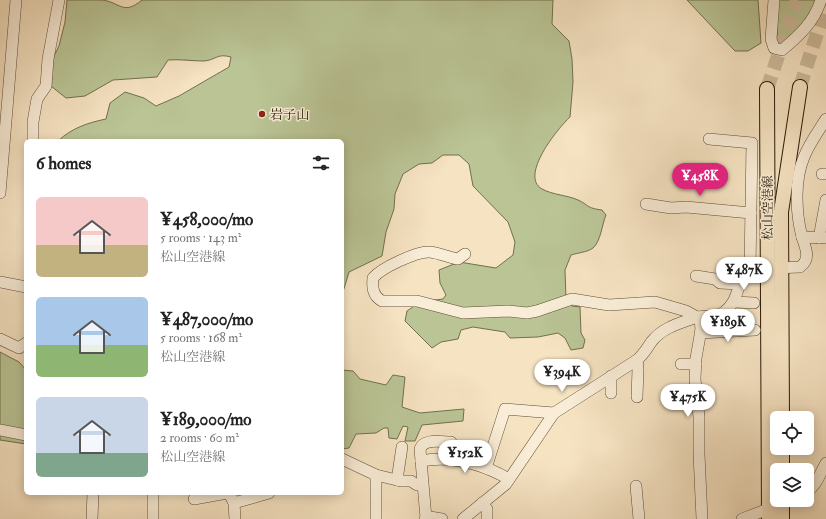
<!DOCTYPE html>
<html lang="en">
<head>
<meta charset="utf-8">
<style>
  body { margin:0; font-family:"IM FELL Double Pica","Noto Serif JP",serif; background:#f2f2f2; color:#222; height:100vh; display:flex; flex-direction:column; font-size:15px; white-space:nowrap }
  * { box-sizing:border-box; margin:0 }
  p { font-size:13px; color:#767676 }
  .icon { flex:none; width:22px; height:22px; fill:none; stroke:currentColor; stroke-width:2; stroke-linecap:round; stroke-linejoin:round }
  .map { position:relative; flex:1; overflow:hidden }
  .sheet { position:absolute; left:24px; top:139px; width:320px; height:356px; display:flex; flex-direction:column; background:#fff; border-radius:6px; box-shadow:0 2px 10px #0003 }
  .sheet>* { flex:none }
  .tools { position:absolute; left:770px; top:411px; display:grid; gap:8px }
  .tools a { display:grid; place-items:center; width:44px; height:44px; border-radius:6px; background:#fff; box-shadow:0 2px 10px #0003; font-size:20px }
  .price { position:absolute; translate:-50% -34px; padding:0 9px; border-radius:14px; background:#fff; color:#222; font-size:13px; line-height:26px; filter:drop-shadow(0 1px 2px #0008) }
  .price::after { content:''; position:absolute; left:50%; top:24px; width:12px; height:9px; margin-left:-6px; background:inherit; clip-path:polygon(0 0,100% 0,50% 100%) }
  .price.active { background:#db2777; color:#fff }
  ul { padding:0; list-style:none }
  li { display:flex; align-items:center; gap:12px; height:100px; padding:0 12px }
  li span { display:grid; place-items:center; flex:none; width:112px; height:80px; border-radius:6px; color:#555 }
  li>.icon { margin-inline-start:auto }
  span .icon { width:48px; height:48px; fill:#fffc; stroke-width:1 }
  li b { font-size:17px }
  h2 { display:flex; justify-content:space-between; align-items:center; height:48px; padding:0 12px; font-size:17px }
  .map>svg:first-child { display:block }
  .green { fill:#bac495; stroke:#726f4e }
  .lines { fill:none; stroke-linecap:round; stroke-linejoin:round }
  .major-tunnel { stroke:#cdbb9c; stroke-width:14; stroke-dasharray:14 7; stroke-linecap:butt }
  .minor-casing { stroke:#5c4c35; stroke-width:12 }
  .major-casing { stroke:#291a06; stroke-width:16 }
  .minor { stroke:#f9edd7; stroke-width:11 }
  .major { stroke:#f6e3c2; stroke-width:14 }
  .poi-dot { fill:#8f2418; stroke:#f9edd7; stroke-width:1.5 }
  .labels { text-anchor:middle; stroke-width:3; stroke-linejoin:round; paint-order:stroke }
  .poi-label { font-size:13px; fill:#291a06; stroke:#f9edd7; text-anchor:start }
  .street-label { font-size:13px; fill:#291a06; stroke:#f9edd7 }
</style>
</head>
<body>
<div class="map">
<svg width="826" height="519" viewBox="0 0 826 519">
  <rect width="100%" height="100%" fill="#f6e3c2"/>
  <filter id="stains"><feTurbulence type="fractalNoise" baseFrequency=".005" numOctaves="4"/><feColorMatrix values="0 0 0 0 .2 0 0 0 0 .09 0 0 0 0 .02 0 0 0 .5 -.17"/></filter>
  <radialGradient id="worn" r=".72"><stop offset=".6" stop-color="#630" stop-opacity="0"/><stop offset="1" stop-color="#630" stop-opacity=".3"/></radialGradient>
  <g class="green">
    <path d="M67,0C78,0 91,0 102,0C120,2 123,16 142,0H553L552,24L569,41L572,59L573,82L570,117C558,128 519,176 542,189C553,195 567,195 578,200C589,205 586,208 602,210L606,215C602,224 601,241 593,248C588,252 577,253 571,255L565,270L566,300L572,306L580,307L581,333L585,340L583,348L571,350L565,338L558,333L538,337L510,338L505,332L473,327L461,330L458,339L441,342L432,348L405,321L407,311L420,302L443,299L446,295L440,283L439,270L459,262L496,268L513,255L515,242L508,222L473,186L469,164L459,155H443L432,163L419,164L403,174L395,194L394,209L386,232L382,256L349,272L342,295V141H58C72,128 87,123 106,119L110,103L125,92L144,98L156,106L179,96L229,67L231,57C217,53 216,60 204,61C192,61 180,59 168,60L157,77L113,80L85,96L66,98L51,86V62L59,46L65,22Z"/>
    <path d="M687,0H758L761,43L748,51H735Z"/>
    <path d="M777,0H818L807,24L777,47Z"/>
    <path d="M0,352L19,362L26,370V444L0,440Z"/>
    <path d="M342,370L353,371L360,379L386,385L393,375L405,377L402,407L420,413L464,409L463,421L422,425L415,441H405L408,427L403,426L397,439L389,438L388,428H384L376,433L356,434L349,448L342,449Z"/>
  </g>
  <g class="lines">
    <g class="major-tunnel">
      <path d="M800,87L826,5"/>
      <path d="M767,89L797,0"/>
    </g>
    <defs>
      <g id="minor">
        <path d="M774,0L771,39L774,48L782,50C800,35 814,22 821,0"/>
        <path d="M709,139L752,143L750,269"/>
        <path d="M33,141V122L37,99L46,86L48,59L59,0"/>
        <path d="M822,174H826"/>
        <path d="M0,193L16,0"/>
        <path d="M646,204L671,208L686,207L751,213"/>
        <path d="M802,237C796,214 794,180 804,157C809,144 818,132 826,119"/>
        <path d="M819,238L826,200"/>
        <path d="M465,254L458,259C448,257 439,253 430,252C417,251 381,268 373,278C372,288 373,296 382,301H417L463,313L508,311L527,313L537,311L572,299L609,305L655,302L686,311L697,317"/>
        <path d="M696,276L715,279L720,283L740,284"/>
        <path d="M0,282L26,287"/>
        <path d="M734,302L754,303"/>
        <path d="M700,317L701,330L696,358L695,379L699,417V454L702,519"/>
        <path d="M700,333L755,330"/>
        <path d="M0,339L19,348L26,343"/>
        <path d="M681,364H696"/>
        <path d="M611,376V393"/>
        <path d="M637,397L638,369L637,360"/>
        <path d="M0,430L26,435"/>
        <path d="M342,459L376,475L401,481H411L417,485H422"/>
        <path d="M421,461C452,455 482,464 509,479"/>
        <path d="M486,468L505,409L554,413"/>
        <path d="M397,480L402,447"/>
        <path d="M636,486L639,519"/>
        <path d="M807,492C817,485 820,473 826,463"/>
        <path d="M231,497L234,503L235,519"/>
        <path d="M194,499L227,493"/>
        <path d="M234,503L269,493"/>
        <path d="M482,503L487,509V519"/>
        <path d="M426,518L420,449C424,438 441,442 451,442"/>
        <path d="M92,519L93,493"/>
        <path d="M153,519V493"/>
        <path d="M376,519V475"/>
        <path d="M425,519L430,517L442,519"/>
        <path d="M463,519L506,484L554,413L637,360C644,354 647,348 652,341C662,328 680,323 694,318C704,315 716,318 724,312C740,301 736,280 750,269L800,267C811,259 806,249 802,237L826,238"/>
        <path d="M742,519L792,500"/>
      </g>
      <g id="major">
        <path d="M767,89L769,519"/>
        <path d="M782,418L781,212L800,87"/>
        <path d="M782,448V470"/>
        <path d="M782,519V500"/>
      </g>
    </defs>
    <use href="#minor" class="minor-casing"/>
    <use href="#major" class="major-casing"/>
    <use href="#minor" class="minor"/>
    <use href="#major" class="major"/>
  </g>
  <circle class="poi-dot" cx="262" cy="114" r="4"/>
  <g class="labels">
    <g class="poi-label">
      <text x="270" y="119">岩子山</text>
    </g>
    <g class="street-label">
      <text transform="translate(767 208) rotate(-90)" y="5">松山空港線</text>
    </g>
  </g>
  <rect width="100%" height="100%" filter="url(#stains)"/>
  <rect width="100%" height="100%" fill="url(#worn)"/>
</svg>
<div class="tools">
<a><svg class="icon" aria-label="locate" viewBox="0 0 24 24"><circle cx="12" cy="12" r="6"/><path d="M12 2v4M12 18v4M2 12h4M18 12h4"/></svg></a>
<a><svg class="icon" aria-label="layers" viewBox="0 0 24 24"><path d="M12 4l9 5-9 5-9-5zM3 14l9 5 9-5"/></svg></a>
</div>
<b class="price active" style="left:700px;top:197px">¥458K</b>
<b class="price" style="left:744px;top:291px">¥487K</b>
<b class="price" style="left:728px;top:343px">¥189K</b>
<b class="price" style="left:562px;top:393px">¥394K</b>
<b class="price" style="left:688px;top:418px">¥475K</b>
<b class="price" style="left:465px;top:474px">¥152K</b>
<section class="sheet">
<h2>6 homes<svg class="icon" aria-label="filters" viewBox="0 0 24 24"><path d="M4 7h16M4 17h16"/><circle cx="9" cy="7" r="2"/><circle cx="15" cy="17" r="2"/></svg></h2>
<ul>
<li><span style="background:linear-gradient(#f6c9c9 60%,#c2b280 0)"><svg class="icon" aria-label="home" viewBox="0 0 24 24"><path d="M3 11l9-7 9 7M6 9v11h12V9"/></svg></span><div><b>¥458,000/mo</b><p>5 rooms · 143 m²</p><p>松山空港線</p></div></li>
<li><span style="background:linear-gradient(#a9c7e8 60%,#8fb573 0)"><svg class="icon" aria-label="home" viewBox="0 0 24 24"><path d="M3 11l9-7 9 7M6 9v11h12V9"/></svg></span><div><b>¥487,000/mo</b><p>5 rooms · 168 m²</p><p>松山空港線</p></div></li>
<li><span style="background:linear-gradient(#c9d6e8 70%,#7fa58c 0)"><svg class="icon" aria-label="home" viewBox="0 0 24 24"><path d="M3 11l9-7 9 7M6 9v11h12V9"/></svg></span><div><b>¥189,000/mo</b><p>2 rooms · 60 m²</p><p>松山空港線</p></div></li>
</ul>
</section>
</div>
</body>
</html>
